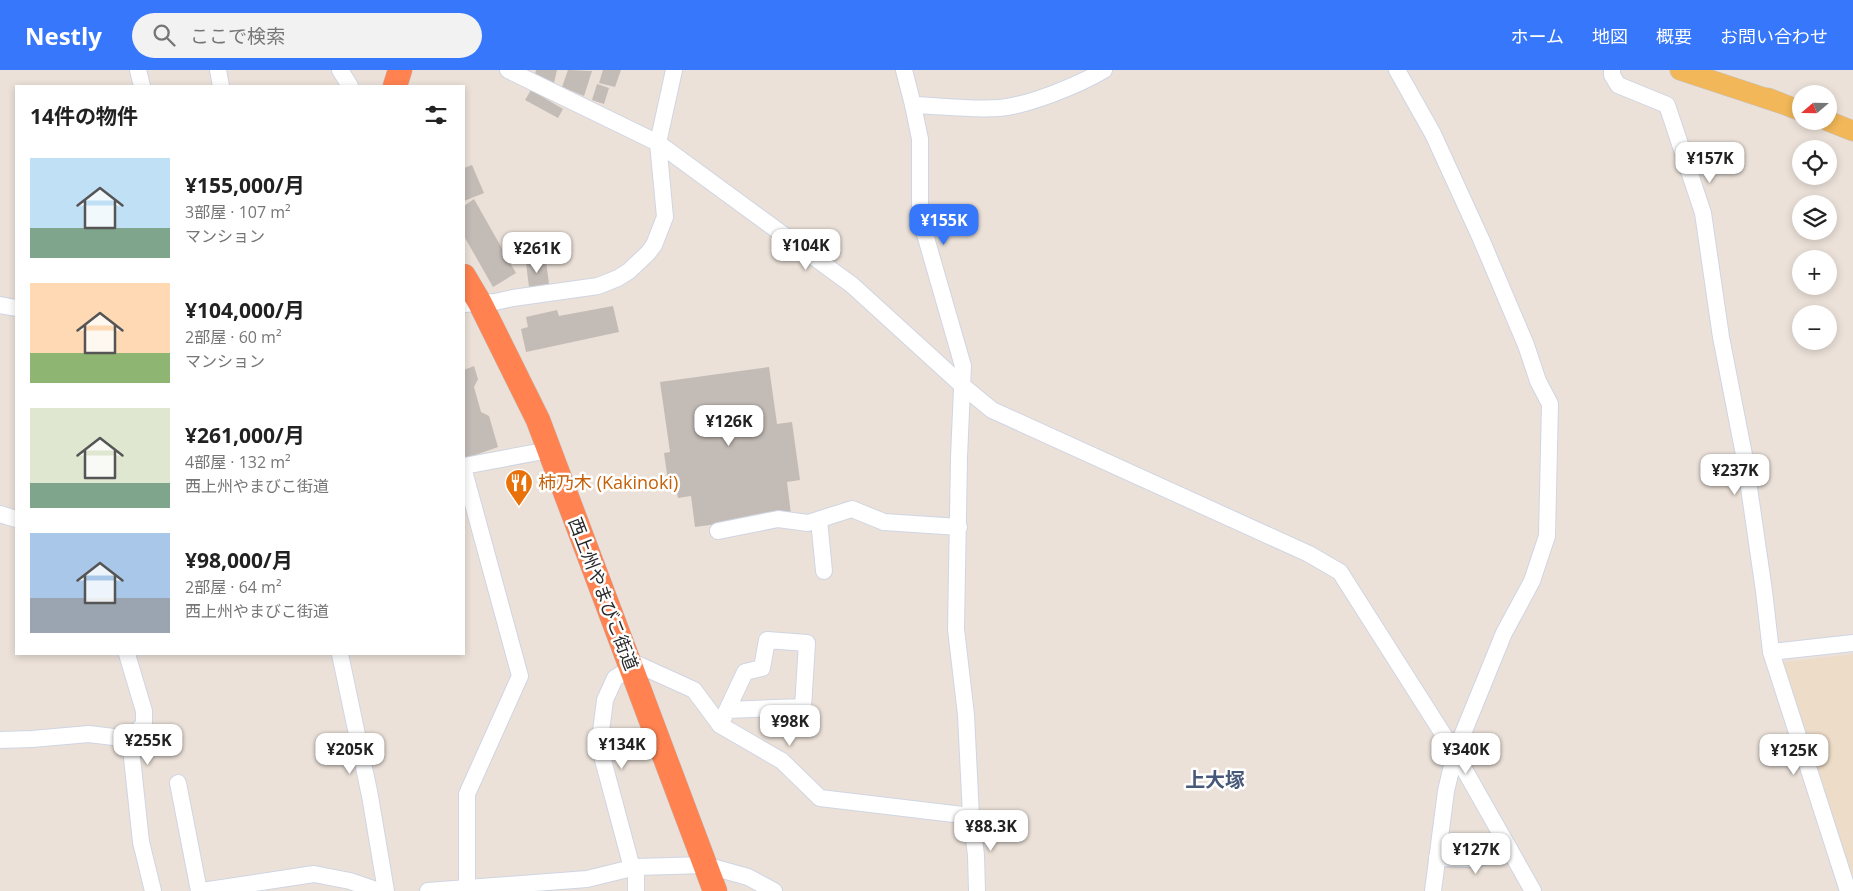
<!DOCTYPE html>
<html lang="ja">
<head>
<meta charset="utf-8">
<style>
  body { margin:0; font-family:"Open Sans","Noto Sans JP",sans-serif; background:#f2f2f2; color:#222; height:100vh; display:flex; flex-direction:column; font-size:19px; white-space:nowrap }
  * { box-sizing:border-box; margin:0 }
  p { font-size:16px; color:#767676 }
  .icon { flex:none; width:28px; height:28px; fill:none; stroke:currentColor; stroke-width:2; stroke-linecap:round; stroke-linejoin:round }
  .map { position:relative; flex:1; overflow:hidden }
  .drawer { position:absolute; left:15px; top:15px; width:450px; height:570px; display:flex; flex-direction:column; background:#fff; border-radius:0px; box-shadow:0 2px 8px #0003 }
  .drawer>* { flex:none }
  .needle { width:32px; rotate:250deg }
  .controls { position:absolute; left:1792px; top:15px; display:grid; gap:10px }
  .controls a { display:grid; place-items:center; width:45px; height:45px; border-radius:50%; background:#fff; box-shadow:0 2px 8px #0003; font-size:25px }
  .price { position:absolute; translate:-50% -42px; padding:0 11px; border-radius:10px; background:#fff; color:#222; font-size:16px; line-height:32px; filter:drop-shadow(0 1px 2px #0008) }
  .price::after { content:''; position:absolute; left:50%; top:30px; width:15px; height:11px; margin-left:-8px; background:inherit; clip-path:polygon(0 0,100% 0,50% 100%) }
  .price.active { background:#3677fb; color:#fff }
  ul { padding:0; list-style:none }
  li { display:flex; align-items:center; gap:15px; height:125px; padding:0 15px }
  li span { display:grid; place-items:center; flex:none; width:140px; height:100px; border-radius:0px; color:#555 }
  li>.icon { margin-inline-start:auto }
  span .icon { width:60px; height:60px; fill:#fffc; stroke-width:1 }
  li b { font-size:21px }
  h2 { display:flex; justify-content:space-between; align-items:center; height:60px; padding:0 15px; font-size:21px }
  header { display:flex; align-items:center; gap:30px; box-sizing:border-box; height:70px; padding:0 25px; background:#3677fb; color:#fff }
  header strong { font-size:24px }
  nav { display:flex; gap:28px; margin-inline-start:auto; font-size:18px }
  .search { width:350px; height:45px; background:#f2f2f2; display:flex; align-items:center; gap:12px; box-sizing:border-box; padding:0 18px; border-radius:28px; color:#767676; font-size:19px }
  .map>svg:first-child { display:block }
  .education { fill:#eddcc8 }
  .building { fill:#c3bbb6 }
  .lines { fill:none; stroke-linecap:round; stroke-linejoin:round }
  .minor-casing { stroke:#cfd5e2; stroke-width:18 }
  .major-casing { stroke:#c3c3c3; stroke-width:21 }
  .highway-casing { stroke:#c3c3c3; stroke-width:25 }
  .minor { stroke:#fff; stroke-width:16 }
  .major { stroke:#f1b758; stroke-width:20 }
  .highway { stroke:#ff8250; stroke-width:24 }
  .labels { text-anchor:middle; stroke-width:5; stroke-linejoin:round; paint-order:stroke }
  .food-label { font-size:18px; fill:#c56008; stroke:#fff; text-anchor:start }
  .street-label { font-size:18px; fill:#282828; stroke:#fff }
  .quarter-label { font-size:20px; font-weight:bold; fill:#485879; stroke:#fff }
</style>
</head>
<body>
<header>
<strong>Nestly</strong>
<div class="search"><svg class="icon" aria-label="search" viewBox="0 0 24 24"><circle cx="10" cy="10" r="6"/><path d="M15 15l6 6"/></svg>ここで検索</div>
<nav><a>ホーム</a><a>地図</a><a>概要</a><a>お問い合わせ</a></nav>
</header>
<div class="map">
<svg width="1853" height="821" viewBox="0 0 1853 821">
  <rect width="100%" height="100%" fill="#ebe1d9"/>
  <path class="education" d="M1853,584V813L1781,599L1784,592Z"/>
  <g class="building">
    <path d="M536,0H557L554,13L534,9Z"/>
    <path d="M568,0L592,1L584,26L562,17Z"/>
    <path d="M603,0H621L615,17L599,13Z"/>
    <path d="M597,14L609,18L604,34L592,30Z"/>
    <path d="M531,20L563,39L558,48L525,30Z"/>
    <path d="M472,95L484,123L464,131V98Z"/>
    <path d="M474,129L516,203L493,217L464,166V136Z"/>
    <path d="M546,191L549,214L529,217L526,193Z"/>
    <path d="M613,236L619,262L526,282L521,259L528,257L526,247L557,240L559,246Z"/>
    <path d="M474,296L478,309L474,317L481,342L489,346L498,377L464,389V300Z"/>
    <path d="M769,297L777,354L792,352L800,410L787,412L791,444L695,457L691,426L678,428L675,410L668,411L664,383L670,382L660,312Z"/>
  </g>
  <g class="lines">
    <defs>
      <g id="minor">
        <path d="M138,0L142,16"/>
        <path d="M218,0L221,16"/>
        <path d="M340,0L350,16"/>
        <path d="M508,0L658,73L852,215L964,317L992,340L1309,484L1340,502L1455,683L1533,821"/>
        <path d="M904,0L913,35L920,69V147L963,296L959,387L956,559L966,645L971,746L976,785L977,821"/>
        <path d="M1397,0L1433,64L1481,169L1526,275L1538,311L1550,334L1547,466L1532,511L1504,563L1455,683L1446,721L1433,821"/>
        <path d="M1612,0V5L1618,15L1667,35L1703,143L1721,267L1745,390L1764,521L1771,582L1848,821"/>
        <path d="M913,35C941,36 971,40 999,38C1027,36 1079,15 1104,0"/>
        <path d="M464,234L495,232L513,228L598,216L618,208L629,201L648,183L654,175L665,147L658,73L674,0"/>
        <path d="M0,235L16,238"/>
        <path d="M464,396L549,380"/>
        <path d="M464,401L520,606L467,724V818"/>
        <path d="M0,444L16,449"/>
        <path d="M819,450L824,501"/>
        <path d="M718,461L778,449L808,453L852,439L884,452L959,457"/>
        <path d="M1771,582L1853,573"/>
        <path d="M127,584L144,641V654L130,669L141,772L153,821"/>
        <path d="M340,584L370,726L386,821"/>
        <path d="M720,655L745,602L762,598L767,570L807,573L803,637L727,640"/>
        <path d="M0,670L32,669L89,664L130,669"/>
        <path d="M178,713L199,821"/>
        <path d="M1437,788L1475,789L1510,780"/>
        <path d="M636,797V821"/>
        <path d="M632,798L603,690L600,669L605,630L615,608L631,598L639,595L694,620L720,655L782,691L820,728L971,746"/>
        <path d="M202,821L314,804L350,811L379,821"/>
        <path d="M428,821L587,809L636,797L705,795L748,807L774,821"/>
      </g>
      <g id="major">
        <path d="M1680,0L1780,33"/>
        <path d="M1768,28L1801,41"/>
        <path d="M1828,51L1853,61"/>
      </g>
      <g id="highway">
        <path d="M395,16L400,0"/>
        <path d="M464,206L480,233L538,350L715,821"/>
      </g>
    </defs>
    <use href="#minor" class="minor-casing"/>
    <use href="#major" class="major-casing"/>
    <use href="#highway" class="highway-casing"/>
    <use href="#minor" class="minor"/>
    <use href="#major" class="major"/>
    <use href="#highway" class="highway"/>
  </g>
  <defs>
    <symbol id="restaurant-pin" viewBox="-11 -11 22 30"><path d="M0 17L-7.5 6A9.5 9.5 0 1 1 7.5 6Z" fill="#e8710a" stroke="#fff"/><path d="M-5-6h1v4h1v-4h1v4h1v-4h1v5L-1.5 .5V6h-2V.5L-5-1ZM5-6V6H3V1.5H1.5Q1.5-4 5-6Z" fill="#fff"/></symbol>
  </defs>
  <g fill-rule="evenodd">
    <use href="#restaurant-pin" x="503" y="397" width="32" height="43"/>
  </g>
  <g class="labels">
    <g class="food-label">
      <text x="538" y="419">柿乃木 (Kakinoki)</text>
    </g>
    <g class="street-label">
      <text transform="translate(603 524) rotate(69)" y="6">西上州やまびこ街道</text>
    </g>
    <g class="quarter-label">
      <text x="1215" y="717">上大塚</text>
    </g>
  </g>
</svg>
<div class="controls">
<a><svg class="needle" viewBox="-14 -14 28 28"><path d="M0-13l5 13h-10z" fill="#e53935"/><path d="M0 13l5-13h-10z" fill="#767676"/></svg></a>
<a><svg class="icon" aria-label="locate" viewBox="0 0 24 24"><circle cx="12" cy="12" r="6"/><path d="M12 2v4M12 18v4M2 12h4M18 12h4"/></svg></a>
<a><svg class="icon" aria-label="layers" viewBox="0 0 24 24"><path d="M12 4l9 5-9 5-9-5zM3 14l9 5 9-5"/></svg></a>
<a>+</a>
<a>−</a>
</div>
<b class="price" style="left:1710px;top:114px">¥157K</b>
<b class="price active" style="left:944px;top:176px">¥155K</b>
<b class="price" style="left:806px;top:201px">¥104K</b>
<b class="price" style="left:537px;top:204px">¥261K</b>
<b class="price" style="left:729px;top:377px">¥126K</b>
<b class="price" style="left:1735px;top:426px">¥237K</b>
<b class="price" style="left:790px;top:677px">¥98K</b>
<b class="price" style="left:148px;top:696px">¥255K</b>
<b class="price" style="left:622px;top:700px">¥134K</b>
<b class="price" style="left:350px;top:705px">¥205K</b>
<b class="price" style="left:1466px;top:705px">¥340K</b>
<b class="price" style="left:1794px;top:706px">¥125K</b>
<b class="price" style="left:991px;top:782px">¥88.3K</b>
<b class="price" style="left:1476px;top:805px">¥127K</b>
<section class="drawer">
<h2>14件の物件<svg class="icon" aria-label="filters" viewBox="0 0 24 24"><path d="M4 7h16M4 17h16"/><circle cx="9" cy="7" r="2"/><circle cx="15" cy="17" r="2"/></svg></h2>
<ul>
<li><span style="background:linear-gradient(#bfe0f5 70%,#7fa58c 0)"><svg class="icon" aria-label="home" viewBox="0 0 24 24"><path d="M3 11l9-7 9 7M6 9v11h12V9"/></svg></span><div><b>¥155,000/月</b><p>3部屋 · 107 m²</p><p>マンション</p></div></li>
<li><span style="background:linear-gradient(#ffd9b3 70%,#8fb573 0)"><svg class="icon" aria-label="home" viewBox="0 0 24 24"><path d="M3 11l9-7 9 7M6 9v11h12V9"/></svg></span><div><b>¥104,000/月</b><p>2部屋 · 60 m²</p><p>マンション</p></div></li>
<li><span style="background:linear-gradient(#dfe7d0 75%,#7fa58c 0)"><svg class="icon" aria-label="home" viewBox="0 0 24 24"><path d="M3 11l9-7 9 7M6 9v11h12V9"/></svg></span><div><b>¥261,000/月</b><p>4部屋 · 132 m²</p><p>西上州やまびこ街道</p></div></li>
<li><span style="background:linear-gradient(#a9c7e8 65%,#9aa5b1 0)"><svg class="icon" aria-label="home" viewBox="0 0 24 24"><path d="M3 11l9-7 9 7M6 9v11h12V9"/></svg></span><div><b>¥98,000/月</b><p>2部屋 · 64 m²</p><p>西上州やまびこ街道</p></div></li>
</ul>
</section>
</div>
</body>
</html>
